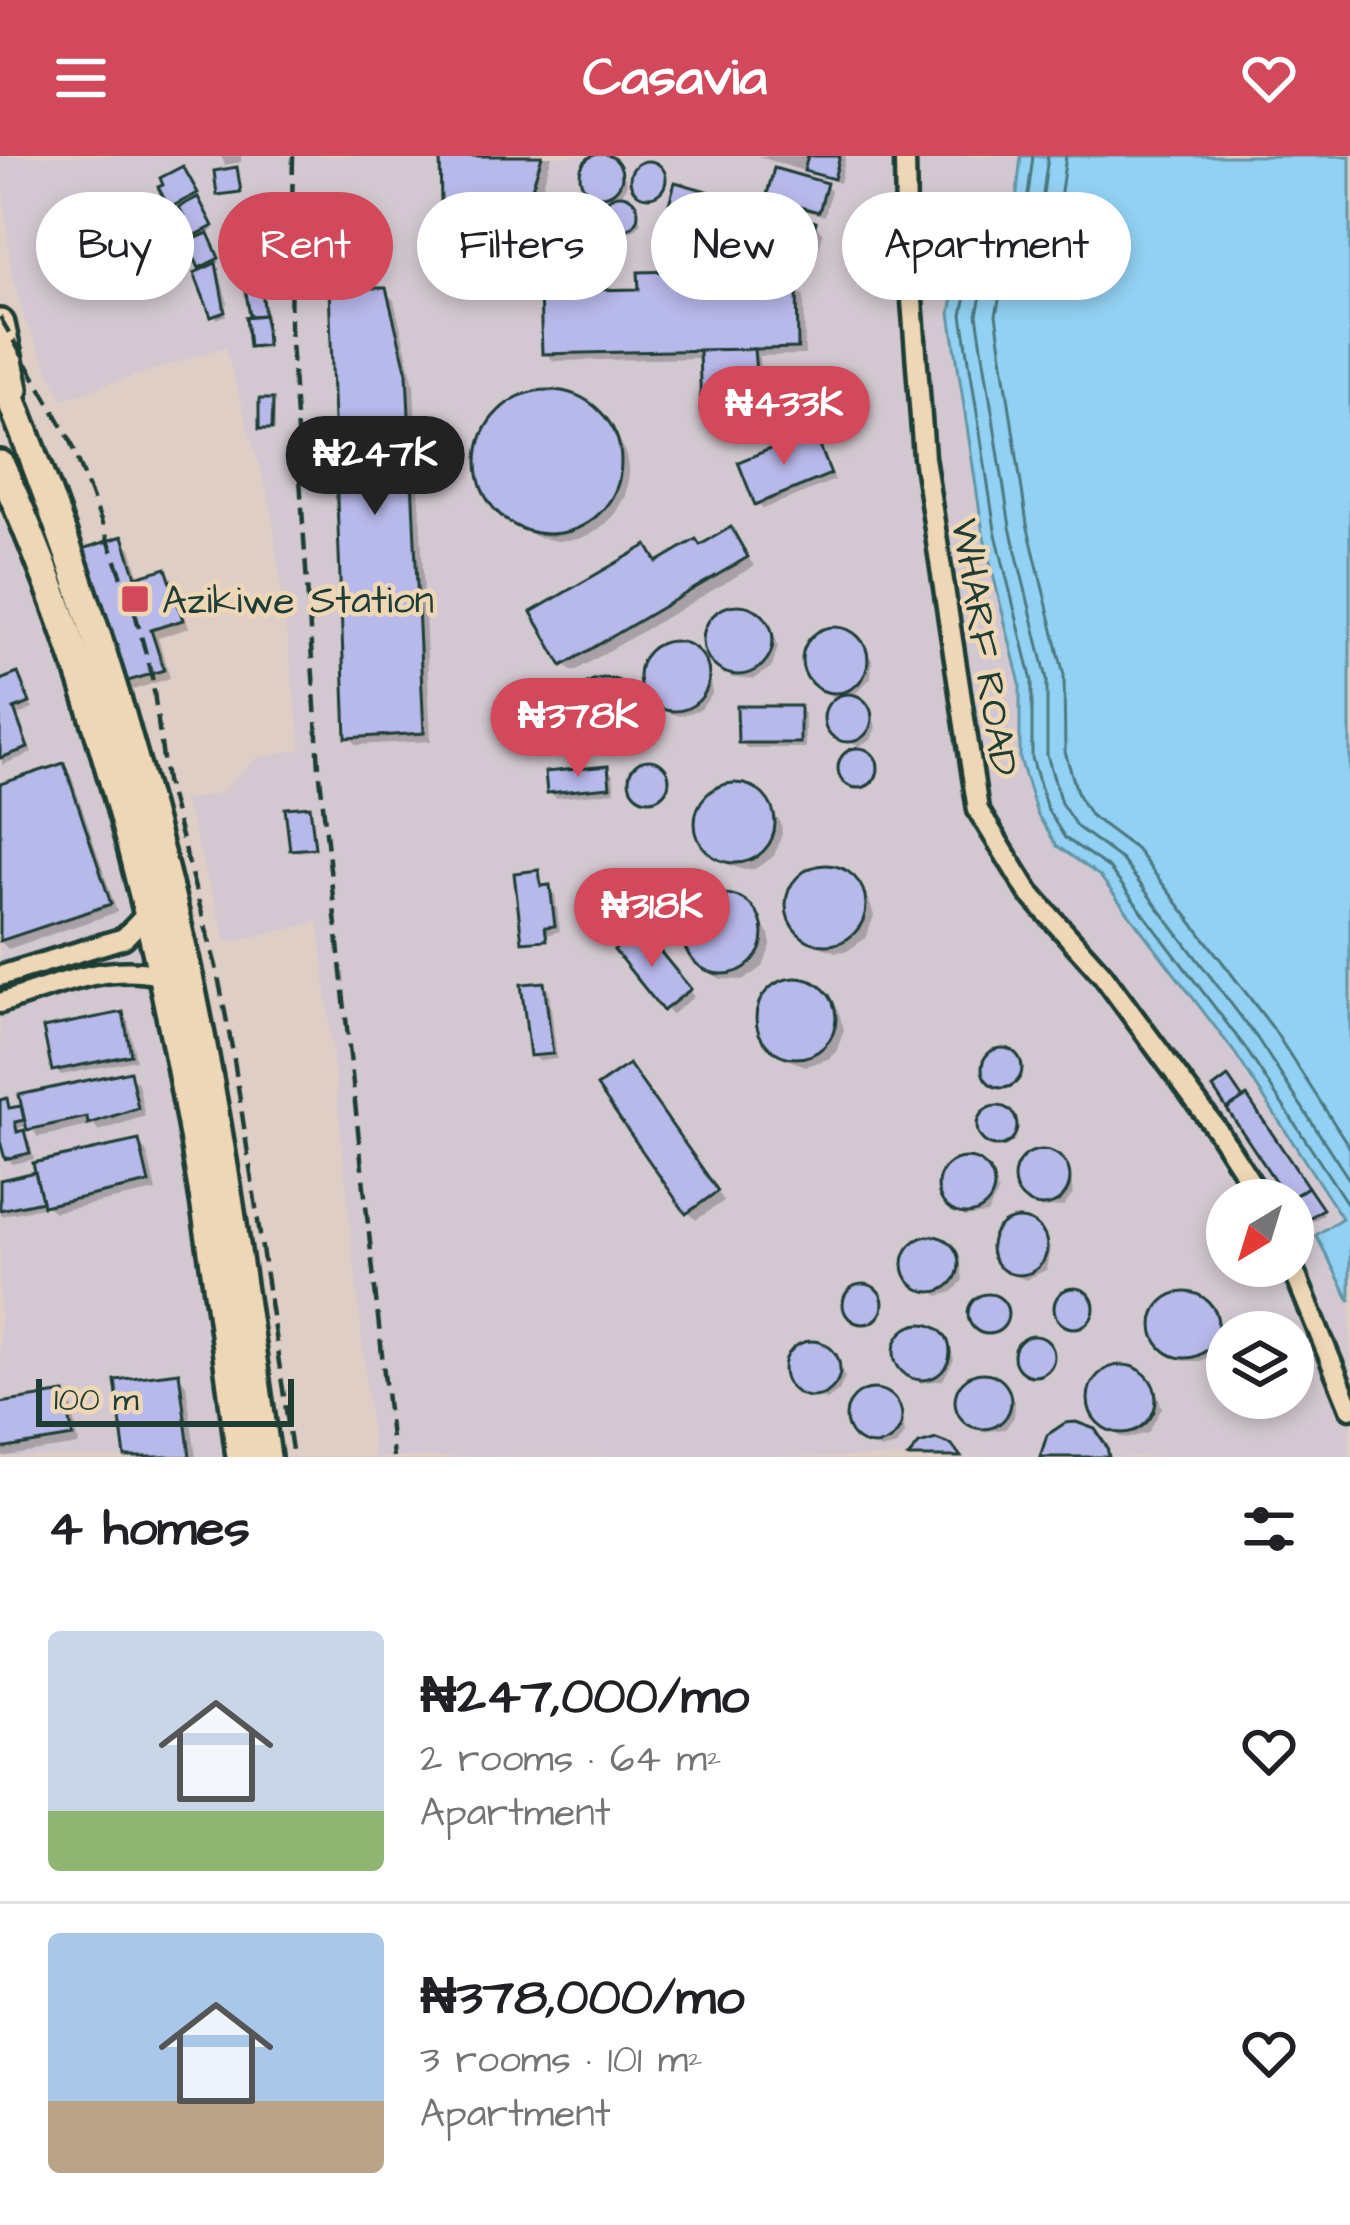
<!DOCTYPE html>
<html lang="en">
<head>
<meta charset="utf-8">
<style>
  body { margin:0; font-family:"Architects Daughter",sans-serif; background:#f2f2f2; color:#202124; height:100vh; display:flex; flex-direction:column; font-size:45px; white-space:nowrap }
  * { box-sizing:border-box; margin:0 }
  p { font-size:39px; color:#757577 }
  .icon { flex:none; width:66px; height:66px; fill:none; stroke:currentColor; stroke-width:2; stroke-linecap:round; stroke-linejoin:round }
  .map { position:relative; height:1301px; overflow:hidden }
  .drawer { display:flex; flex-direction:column; background:#fff; flex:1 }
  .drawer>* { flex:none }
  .banner { position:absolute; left:36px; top:36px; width:1278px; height:108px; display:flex; gap:24px }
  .needle { width:78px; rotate:218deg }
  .buttons { position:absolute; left:1206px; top:1023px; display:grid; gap:24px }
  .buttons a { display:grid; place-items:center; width:108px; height:108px; border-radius:50%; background:#fff; box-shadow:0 6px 18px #0003; font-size:60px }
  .scale { position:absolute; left:36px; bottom:30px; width:258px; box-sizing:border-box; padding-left:12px; border:6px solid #1f3d34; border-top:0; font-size:33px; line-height:42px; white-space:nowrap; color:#1f3d34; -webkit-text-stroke:9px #eed7b6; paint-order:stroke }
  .price { position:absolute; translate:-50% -102px; padding:0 27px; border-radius:42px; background:#d1495b; color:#fff; font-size:39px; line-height:78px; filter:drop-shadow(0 3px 6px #0008) }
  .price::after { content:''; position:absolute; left:50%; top:72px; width:36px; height:27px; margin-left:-18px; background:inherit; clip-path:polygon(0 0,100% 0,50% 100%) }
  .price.current { background:#222; color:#fff }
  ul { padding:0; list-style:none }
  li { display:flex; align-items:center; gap:36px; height:300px; padding:0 48px }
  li+li { border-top:3px solid #e0e0e0 }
  li span { display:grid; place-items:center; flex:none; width:336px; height:240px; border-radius:12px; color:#555 }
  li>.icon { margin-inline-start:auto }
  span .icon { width:144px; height:144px; fill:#fffc; stroke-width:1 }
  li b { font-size:51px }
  h2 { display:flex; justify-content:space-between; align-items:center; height:144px; padding:0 48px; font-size:51px }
  .pill { padding:0 42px; border-radius:54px; background:#fff; box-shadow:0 6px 18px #0003; font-size:42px; line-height:108px }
  .pill.current { background:#d1495b; color:#fff }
  header { display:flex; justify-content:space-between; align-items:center; height:156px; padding:0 48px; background:#d1495b; color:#fff; font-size:54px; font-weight:800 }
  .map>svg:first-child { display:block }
  .built { fill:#d3c8d1; fill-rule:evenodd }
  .water { fill:#92d1f3; stroke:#6496a7; stroke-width:3 }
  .shadow { fill:#0003 }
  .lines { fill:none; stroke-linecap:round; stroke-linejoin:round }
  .shore { stroke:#4d7880; stroke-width:3 }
  .building { fill:#b8b9eb; stroke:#1f3d34; stroke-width:3 }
  .minor-casing { stroke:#1f3d34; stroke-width:27 }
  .highway-casing { stroke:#1f3d34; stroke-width:36 }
  .minor { stroke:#eed7b6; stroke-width:18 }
  .highway { stroke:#eed7b6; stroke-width:27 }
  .rail { stroke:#1f3d34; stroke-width:4.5; stroke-dasharray:18 9; stroke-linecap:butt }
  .poi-dot { fill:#d1495b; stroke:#eed7b6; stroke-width:4.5 }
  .labels { text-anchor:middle; stroke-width:9; stroke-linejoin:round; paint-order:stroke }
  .poi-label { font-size:39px; fill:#1f3d34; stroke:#eed7b6; text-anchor:start }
  .street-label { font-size:39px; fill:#1f3d34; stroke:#eed7b6 }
</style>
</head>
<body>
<header><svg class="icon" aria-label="menu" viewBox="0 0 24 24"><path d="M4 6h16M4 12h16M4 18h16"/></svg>Casavia<svg class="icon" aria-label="heart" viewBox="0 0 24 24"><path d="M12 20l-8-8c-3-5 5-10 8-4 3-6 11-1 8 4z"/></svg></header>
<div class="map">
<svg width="1350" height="1301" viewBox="0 0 1350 1301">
  <rect width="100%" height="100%" fill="#decec6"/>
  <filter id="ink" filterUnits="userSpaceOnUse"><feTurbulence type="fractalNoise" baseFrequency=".00833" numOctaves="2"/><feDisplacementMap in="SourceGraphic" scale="24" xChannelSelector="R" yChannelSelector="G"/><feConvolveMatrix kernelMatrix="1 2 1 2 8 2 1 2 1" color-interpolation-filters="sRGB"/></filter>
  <g filter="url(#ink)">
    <g class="built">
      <path d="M0,0H1021L1013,75L950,157L983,377L1020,528V604L1037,658L1057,690L1100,719L1235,897L1343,1063L1316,1079L1350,1145V1301H374L319,766L227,787L184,644L220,637L257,602L301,593L271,351L225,191L62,243L24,162L11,114ZM1227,1044H1293V1110H1227ZM1227,1176H1293V1242H1227Z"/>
      <path d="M0,361L30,415L54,478L123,713L153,839L217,1206L227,1301H0Z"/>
    </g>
    <path class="water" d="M1021,0H1350V1145L1316,1079L1342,1062L1235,897L1100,720L1057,690L1037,658L1020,603V528L983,377L950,157L967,70L1013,74Z"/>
    <g class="shadow">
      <path d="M221,0H241V6L225,9Z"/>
      <path d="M443,0H552L534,58L453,55L444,46Z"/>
      <path d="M757,0H846L840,27Z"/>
      <path d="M603,1L622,14L627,27L621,42L636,51L641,66L636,73L623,78L610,68L605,53L610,46L588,32L583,16L588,6Z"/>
      <circle cx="650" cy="25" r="17"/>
      <path d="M186,17L199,41L195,43L214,74L205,78L220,106L214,109L219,114L228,148L223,151L227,159L217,163L206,115L202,110L201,83L182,50L175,53L171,50Z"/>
      <path d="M825,29L831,35L825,60L775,47L769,41Z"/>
      <path d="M677,30L815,69L823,77L816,105L700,72L696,83L674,77L666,69Z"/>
      <path d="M574,43L592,56L596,69L591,80L574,85L556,72L552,58L557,47Z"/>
      <circle cx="598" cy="96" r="11"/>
      <path d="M256,100L261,108L271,106L274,109L281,133L273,135L269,129L263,130L269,192L255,193L251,189L254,163L240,104Z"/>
      <path d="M765,116L773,125V132H795L804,140L805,199L759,200L762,246L710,261L704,256L703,202L554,205L545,197L642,136Z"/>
      <path d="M385,135L394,144L414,228L431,585L357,589L349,580Z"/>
      <path d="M551,237L573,241L592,251L617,278L626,297L629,319L625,340L614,359L598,374L579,383L557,385L536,381L507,361L492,345L482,325L479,303L484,282L494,263L510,248L530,239Z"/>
      <path d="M272,246L275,250V275H265L262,271Z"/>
      <path d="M813,279L835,324L763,353L758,347Z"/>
      <path d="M730,375L754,410L573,516L565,508L646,392L659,408L701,392Z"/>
      <path d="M122,384L131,392L140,423L165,415L173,423L189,472L158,482L170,522L133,534L125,526Z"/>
      <path d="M743,453L760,463L775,480L778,490L772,511L754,523L732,522L709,500L706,480L708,470L723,456Z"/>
      <path d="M824,476H845L861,488L872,504L871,522L852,541L832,540L823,535L805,509L808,489Z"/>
      <path d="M680,488L689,491L709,512L713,537L700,554L679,560L669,557L646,536L642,515L651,497L659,491Z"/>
      <path d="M17,520L33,553L18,559L32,597L2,609L0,527Z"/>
      <path d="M600,525H610L630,535L643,552L644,573L632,591L610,597L600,594L577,572L573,552L582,534Z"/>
      <path d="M853,542L872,558L876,571L871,584L860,590L840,584L827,559L833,547Z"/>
      <path d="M799,553L805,559V592H747L741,586Z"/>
      <circle cx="860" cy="615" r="18"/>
      <circle cx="652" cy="626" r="18"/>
      <path d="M63,611L71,619L117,756L8,793L0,785V632Z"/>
      <path d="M607,613L613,619L615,636L556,642L550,636Z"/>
      <path d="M736,630L758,637L781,667L782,678L774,700L755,713L744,714L722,706L699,677L700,654L714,636Z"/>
      <path d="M309,653L316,694L297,696L293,693Z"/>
      <path d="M827,711L850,719L859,729L867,738L874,760L866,782L847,795L836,796L813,788L790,759L791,735L796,726L816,713Z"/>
      <path d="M538,717L545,732L555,738L560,775L526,786Z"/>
      <path d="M724,740L746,748L769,778L771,789L763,811L744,824L721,823L710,817L687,788L686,776L694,754L702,747Z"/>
      <path d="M646,782L694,841L671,859L618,794Z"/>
      <path d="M786,826L809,827L837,851L844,874L836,896L828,903L806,910L783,902L760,872L759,861L767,839Z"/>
      <path d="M543,829L549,835L557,903L539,905L533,899Z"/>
      <path d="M122,859L128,865L136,904L61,919L55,913Z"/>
      <circle cx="1005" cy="914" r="18"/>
      <path d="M129,919L138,927L145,960L99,975L94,969L38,981L29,969L19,972L20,978L29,984L34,1003L13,1008L7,1002L0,972V947L6,945L12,955L20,953L27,960Z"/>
      <path d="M637,920L724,1045L696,1064L688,1056Z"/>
      <circle cx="1000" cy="973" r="18"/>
      <path d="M138,987L147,996L156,1035L54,1056L47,1050L0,1060V1027Z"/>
      <path d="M1051,998L1070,1015L1073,1038L1064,1050L1041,1053L1022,1036L1017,1021L1028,1001Z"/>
      <path d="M966,1005L994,1023L998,1038L987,1058L965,1061L945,1044L941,1029L952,1009Z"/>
      <path d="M1311,1038L1324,1058L1302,1072L1293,1059L1292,1044Z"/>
      <path d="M1011,1067L1034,1072L1041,1079L1050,1092L1046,1114L1025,1124L1004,1112L994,1090L999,1076Z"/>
      <path d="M940,1084L960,1101L963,1124L953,1136L939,1140L911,1122L908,1099L917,1087Z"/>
      <circle cx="866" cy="1151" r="18"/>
      <circle cx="1076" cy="1154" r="18"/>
      <path d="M1177,1140H1195L1218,1159L1223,1178L1217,1195L1201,1205H1183L1160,1186L1155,1167L1161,1150Z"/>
      <circle cx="991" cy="1160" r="18"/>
      <path d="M930,1173L950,1190L954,1204L943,1224L921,1227L901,1210L898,1187L907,1175Z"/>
      <circle cx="1037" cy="1202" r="18"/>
      <path d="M813,1188L834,1200L845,1221L839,1235L827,1244L804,1240L787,1211L792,1197Z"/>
      <path d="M1124,1212L1133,1214L1156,1233L1162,1252L1148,1277L1129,1282L1120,1281L1097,1261L1091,1242L1105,1218Z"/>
      <path d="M178,1219L186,1228L196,1301H128Z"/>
      <path d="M991,1222L1015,1246L1014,1261L1005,1273L982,1276L959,1252V1236L969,1224Z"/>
      <path d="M874,1236L902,1255L905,1278L896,1290L881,1294L853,1275L850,1252L860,1240Z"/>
      <path d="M64,1240L72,1248L79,1289L0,1301V1251Z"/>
    </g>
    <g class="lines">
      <g class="shore">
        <path d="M1033,0L1023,78L1012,86H977L962,159L995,374L1032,525V602L1047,653L1065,682L1109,712L1244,890L1350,1052"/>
        <path d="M1048,0L1037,84L1020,100L989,102L977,159L1010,371L1047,523V599L1061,647L1077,671L1122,704L1257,882L1350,1025"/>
        <path d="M1066,0L1053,92L1034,113L1004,121L996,159L1027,368L1064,519L1065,596L1078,639L1090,659L1136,693L1272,871L1350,992"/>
      </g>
    </g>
    <g class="building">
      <circle cx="601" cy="19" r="21"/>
      <path d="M440,0H542L526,51L441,48Z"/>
      <path d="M808,0H840L834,23L804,15Z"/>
      <circle cx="648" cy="23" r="18"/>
      <path d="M183,10L198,37L169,52L158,31L163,29L160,22Z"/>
      <path d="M237,11L241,36L217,39L214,15Z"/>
      <path d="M774,12L827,27L819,56L766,42Z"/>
      <path d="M675,26L816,66L808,98L692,66L688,77L663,70Z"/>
      <circle cx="620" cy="57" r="18"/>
      <circle cx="570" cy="60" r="21"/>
      <path d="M198,41L213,70L194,80L179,51Z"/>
      <path d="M208,77L219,102L199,112L187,86Z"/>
      <circle cx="596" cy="93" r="13"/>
      <path d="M257,97L265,127L243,132L236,102Z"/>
      <path d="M272,102L279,130L267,133L260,105Z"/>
      <path d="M216,107L225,156L211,161L194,117Z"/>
      <path d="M766,113V129H797L798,192L542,198L540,135L639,133L638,116Z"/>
      <path d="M261,127L265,159L250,160L245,131Z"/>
      <path d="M329,132H386L407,217L424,577L346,582Z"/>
      <path d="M265,159L267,189L249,191L246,161Z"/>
      <path d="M754,193L758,241L701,257L699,194Z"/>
      <circle cx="549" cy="306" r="72"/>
      <path d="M259,243H273L272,273H259Z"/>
      <path d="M814,275L831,318L755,349L738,306Z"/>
      <path d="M731,371L748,401L562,510L531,456L647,389L657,406L696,383L700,389Z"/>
      <path d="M123,380L136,421L166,412L183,464L151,474L164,514L122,527L79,394Z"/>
      <circle cx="738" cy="484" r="35"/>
      <circle cx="835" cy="504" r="33"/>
      <circle cx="674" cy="520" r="35"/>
      <path d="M18,517L30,547L14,553L28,592L0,602V524Z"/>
      <circle cx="605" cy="557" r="35"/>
      <circle cx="848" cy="562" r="24"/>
      <path d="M737,550H800V587H738Z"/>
      <circle cx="858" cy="612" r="20"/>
      <circle cx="649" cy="624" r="20"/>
      <path d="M64,607L111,748L0,785V628Z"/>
      <path d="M608,610L610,631L547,637L545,616Z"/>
      <circle cx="735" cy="667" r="40"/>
      <path d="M310,650L315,692L290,694L285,652Z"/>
      <circle cx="826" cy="749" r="40"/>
      <path d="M539,714L541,730L550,729L555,770L545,771L547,784L522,786L514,717Z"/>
      <circle cx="723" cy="778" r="40"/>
      <path d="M641,772L691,833L663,855L614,794Z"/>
      <circle cx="796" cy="862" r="40"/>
      <path d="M544,826L553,898L530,900L521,828Z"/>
      <path d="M123,856L131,899L52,915L43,872Z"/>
      <circle cx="1002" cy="912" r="20"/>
      <path d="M629,908L718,1035L686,1058L597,930Z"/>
      <path d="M130,915L138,952L88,968L87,961L27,974L19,939Z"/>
      <path d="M1228,921L1243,943L1227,953L1213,932Z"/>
      <path d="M1247,940L1308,1031L1288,1044L1227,953Z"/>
      <path d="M7,942L9,952L21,950L24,964L15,966L17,976L24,974L30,997L5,1003L0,985V944Z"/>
      <circle cx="997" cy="970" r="20"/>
      <path d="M139,984L149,1027L43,1050L33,1007Z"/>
      <circle cx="1042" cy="1022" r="28"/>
      <circle cx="966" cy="1030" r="28"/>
      <path d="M35,1016L42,1045L0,1054V1024Z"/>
      <path d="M1308,1031L1323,1053L1297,1070L1293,1044H1288Z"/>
      <circle cx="1019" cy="1091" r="28"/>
      <circle cx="931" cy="1108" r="28"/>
      <circle cx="863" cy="1148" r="20"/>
      <circle cx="1074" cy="1152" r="20"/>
      <circle cx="1185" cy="1169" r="33"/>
      <circle cx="988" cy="1158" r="20"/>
      <circle cx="922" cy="1196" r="28"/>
      <circle cx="1034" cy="1200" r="20"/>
      <circle cx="812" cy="1213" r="28"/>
      <circle cx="1122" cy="1243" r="34"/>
      <path d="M179,1216L190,1301H125L115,1224Z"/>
      <circle cx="983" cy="1245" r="28"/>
      <circle cx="874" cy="1261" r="28"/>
      <path d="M65,1237L73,1281L0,1293V1247Z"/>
      <path d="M1076,1266L1095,1273L1107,1291L1109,1301H1040L1047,1279L1065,1267Z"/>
      <path d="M936,1283L952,1289L961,1301H908L919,1288Z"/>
    </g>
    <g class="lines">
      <defs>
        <g id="minor">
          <path d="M905,0L906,66L924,301L978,654L1029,737L1102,818L1217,974L1262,1044"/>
          <path d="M0,820L124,782L147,758"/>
          <path d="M0,847C52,831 105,806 159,819"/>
          <path d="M1292,1110L1350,1252"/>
        </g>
        <g id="highway">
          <path d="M0,168L14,233"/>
          <path d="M0,215C65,375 120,541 162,708C212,903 237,1103 266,1301"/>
          <path d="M0,309C138,614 201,970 241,1301"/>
        </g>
      </defs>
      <use href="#minor" class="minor-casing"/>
      <use href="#highway" class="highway-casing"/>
      <use href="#minor" class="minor"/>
      <use href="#highway" class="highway"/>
      <g class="rail">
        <path d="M293,0L290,170L319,611L393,1301"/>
        <path d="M0,161L71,285L134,453L152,521L166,625L216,810L233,897L293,1301"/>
      </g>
    </g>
  </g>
  <rect class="poi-dot" x="120" y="428" width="30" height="30" rx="6"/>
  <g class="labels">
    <g class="poi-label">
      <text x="162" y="457">Azikiwe Station</text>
    </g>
    <g class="street-label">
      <text transform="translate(986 491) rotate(81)" y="14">WHARF ROAD</text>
    </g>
  </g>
</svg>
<div class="buttons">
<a><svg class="needle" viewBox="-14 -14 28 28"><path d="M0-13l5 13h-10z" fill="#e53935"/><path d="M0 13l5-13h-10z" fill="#757577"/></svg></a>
<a><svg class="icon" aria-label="layers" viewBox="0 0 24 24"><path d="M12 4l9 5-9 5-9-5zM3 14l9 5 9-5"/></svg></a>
</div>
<div class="scale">100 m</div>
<b class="price" style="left:784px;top:312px">₦433K</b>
<b class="price current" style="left:375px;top:362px">₦247K</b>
<b class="price" style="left:578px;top:624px">₦378K</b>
<b class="price" style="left:652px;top:814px">₦318K</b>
<div class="banner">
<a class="pill">Buy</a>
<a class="pill current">Rent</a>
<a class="pill">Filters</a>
<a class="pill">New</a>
<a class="pill">Apartment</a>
</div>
</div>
<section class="drawer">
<h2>4 homes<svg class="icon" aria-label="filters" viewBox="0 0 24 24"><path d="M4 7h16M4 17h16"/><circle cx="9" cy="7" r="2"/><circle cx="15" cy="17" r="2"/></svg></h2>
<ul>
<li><span style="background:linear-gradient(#c9d6e8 75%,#8fb573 0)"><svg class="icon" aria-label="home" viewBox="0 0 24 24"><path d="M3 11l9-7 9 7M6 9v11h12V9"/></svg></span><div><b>₦247,000/mo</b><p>2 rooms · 64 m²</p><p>Apartment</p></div><svg class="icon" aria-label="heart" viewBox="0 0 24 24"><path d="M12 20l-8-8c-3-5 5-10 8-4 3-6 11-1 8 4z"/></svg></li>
<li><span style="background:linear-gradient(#a9c7e8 70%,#b9a48a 0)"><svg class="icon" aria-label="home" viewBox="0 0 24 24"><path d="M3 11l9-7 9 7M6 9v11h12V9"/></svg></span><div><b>₦378,000/mo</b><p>3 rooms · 101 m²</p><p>Apartment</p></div><svg class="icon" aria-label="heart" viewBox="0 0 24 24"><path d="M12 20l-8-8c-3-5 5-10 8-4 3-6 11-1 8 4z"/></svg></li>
</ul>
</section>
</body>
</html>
